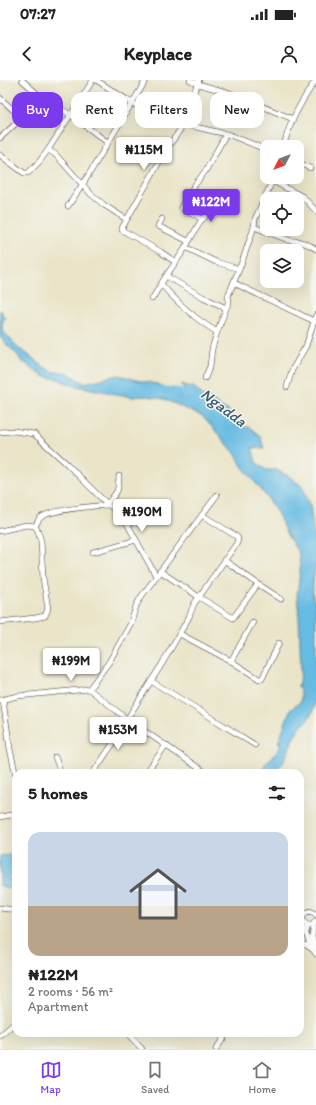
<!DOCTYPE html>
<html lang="en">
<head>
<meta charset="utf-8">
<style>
  body { margin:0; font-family:Itim,sans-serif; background:#f2f2f2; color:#222; height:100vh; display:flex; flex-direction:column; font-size:15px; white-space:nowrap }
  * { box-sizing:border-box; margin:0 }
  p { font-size:13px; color:#767676 }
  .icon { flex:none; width:22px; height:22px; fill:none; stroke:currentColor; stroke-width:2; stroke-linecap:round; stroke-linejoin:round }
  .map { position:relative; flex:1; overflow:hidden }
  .details { position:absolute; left:12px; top:689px; width:292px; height:268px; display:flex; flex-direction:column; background:#fff; border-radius:12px; box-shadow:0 4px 16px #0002 }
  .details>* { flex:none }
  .guide { position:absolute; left:12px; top:12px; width:292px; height:36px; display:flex; gap:8px }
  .needle { width:26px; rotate:228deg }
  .controls { position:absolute; left:260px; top:60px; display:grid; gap:8px }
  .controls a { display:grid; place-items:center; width:44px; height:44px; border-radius:8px; background:#fff; box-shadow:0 4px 16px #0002; font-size:20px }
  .price { position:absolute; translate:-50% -34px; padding:0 9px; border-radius:4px; background:#fff; color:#222; font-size:13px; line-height:26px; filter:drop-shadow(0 1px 2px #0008) }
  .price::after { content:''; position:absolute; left:50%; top:24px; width:12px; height:9px; margin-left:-6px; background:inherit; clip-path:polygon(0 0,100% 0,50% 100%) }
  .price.on { background:#7c3aed; color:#fff }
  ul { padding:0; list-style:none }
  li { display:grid; align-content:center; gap:8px; height:212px; padding:0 16px }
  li+li { border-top:1px solid #e0e0e0 }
  li span { display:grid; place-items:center; height:124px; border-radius:12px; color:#555 }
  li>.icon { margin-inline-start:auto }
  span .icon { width:72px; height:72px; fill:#fffc; stroke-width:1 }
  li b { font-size:17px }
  h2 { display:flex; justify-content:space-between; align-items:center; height:48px; padding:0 16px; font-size:17px }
  .chip { padding:0 14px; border-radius:12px; background:#fff; box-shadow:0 4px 16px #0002; font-size:14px; line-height:36px }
  .chip.on { background:#7c3aed; color:#fff }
  .status { display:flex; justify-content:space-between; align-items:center; height:28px; padding:0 20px; background:#fff; direction:ltr }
  .status svg { height:11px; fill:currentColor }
  header { display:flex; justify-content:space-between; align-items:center; height:52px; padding:0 16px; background:#fff; font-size:18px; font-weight:700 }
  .dock { display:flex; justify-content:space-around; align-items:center; height:56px; border-top:1px solid #e0e0e0; background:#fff; font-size:11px; color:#767676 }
  .dock a { display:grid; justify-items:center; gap:2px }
  .dock .on { color:#7c3aed }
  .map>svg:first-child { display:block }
  .water { fill:#66bbe2; stroke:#416c7f }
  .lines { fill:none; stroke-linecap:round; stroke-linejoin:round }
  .river { stroke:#66bbe2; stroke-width:8 }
  .minor-casing { stroke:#3b3a36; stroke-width:6 }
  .minor { stroke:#fff; stroke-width:5 }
  .labels { text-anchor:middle; stroke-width:3; stroke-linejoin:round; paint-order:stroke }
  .water-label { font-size:16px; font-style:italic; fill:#3a5c6b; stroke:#f6f6f2 }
</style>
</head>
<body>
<div class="status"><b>07:27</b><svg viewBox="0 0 49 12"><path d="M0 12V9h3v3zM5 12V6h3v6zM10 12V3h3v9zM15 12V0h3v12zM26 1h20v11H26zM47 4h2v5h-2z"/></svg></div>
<header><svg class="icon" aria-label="back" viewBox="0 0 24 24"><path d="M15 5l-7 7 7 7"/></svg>Keyplace<svg class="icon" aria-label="person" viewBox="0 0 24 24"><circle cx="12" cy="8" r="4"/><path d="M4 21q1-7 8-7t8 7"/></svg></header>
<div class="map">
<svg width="316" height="969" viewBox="0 0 316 969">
  <rect width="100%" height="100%" fill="#f6f6f2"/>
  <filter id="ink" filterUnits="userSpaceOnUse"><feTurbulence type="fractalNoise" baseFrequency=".025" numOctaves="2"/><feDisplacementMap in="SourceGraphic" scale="8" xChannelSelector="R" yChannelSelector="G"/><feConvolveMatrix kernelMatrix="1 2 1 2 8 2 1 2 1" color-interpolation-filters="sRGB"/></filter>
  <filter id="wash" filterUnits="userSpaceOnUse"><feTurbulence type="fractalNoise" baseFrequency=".012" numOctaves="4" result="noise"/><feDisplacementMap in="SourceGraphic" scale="16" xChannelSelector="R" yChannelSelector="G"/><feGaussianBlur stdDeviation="0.9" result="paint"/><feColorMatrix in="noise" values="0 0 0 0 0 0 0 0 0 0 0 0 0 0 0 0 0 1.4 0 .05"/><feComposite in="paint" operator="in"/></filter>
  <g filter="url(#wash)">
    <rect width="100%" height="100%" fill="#eae5c9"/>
    <g class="water">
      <path d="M0,230L5,238L3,240L2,250L19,269L26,273L44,287L53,292H66L84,303L119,295L136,300L157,304L192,323L181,304L195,308L201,314L230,332L239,347H249L260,356L264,368H252L256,382L266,390H277L290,397L303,407L310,425L316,471V483L313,501V518L316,524V618L312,633L306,642L299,648L292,661L288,672L283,683L275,690L278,691L275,693H260C263,689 264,685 267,682C274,673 281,673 281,660L278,663L290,630L301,621V613L298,607L301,593L299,536L297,516L300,491L299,474L286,453L278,434L267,417L242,386L235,373L203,337L182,327L164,319L147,316L132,317L72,305L58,299L46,297L36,292L30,288L27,284L21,281L18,275L11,269L0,257Z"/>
      <path d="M16,774V796L10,795L8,797L16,802V810L0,806V776Z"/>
    </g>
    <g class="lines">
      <path class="river" d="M160,310L180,312L199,326"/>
    </g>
  </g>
  <g filter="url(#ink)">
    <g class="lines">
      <defs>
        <g id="minor">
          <path d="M22,0L41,17L71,35L107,62"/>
          <path d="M93,0L48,70L55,74L91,114L104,125L126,139"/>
          <path d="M96,0L148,33L162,39L230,55L267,70"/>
          <path d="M190,0L198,4L230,13L293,39"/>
          <path d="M0,18L22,38"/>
          <path d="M226,54L206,90L194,106L181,127L202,139L182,173L166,196L203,217L226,228"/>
          <path d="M0,58L44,18"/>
          <path d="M284,67C288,43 302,20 316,0"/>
          <path d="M0,75L24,93H28L39,82L48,70"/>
          <path d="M297,82L310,88"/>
          <path d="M273,101L303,117L316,131"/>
          <path d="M68,126L83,104L146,0"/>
          <path d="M162,139L158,146L188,161"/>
          <path d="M202,139H203L213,128"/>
          <path d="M254,147L291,161C300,160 308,164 316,169"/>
          <path d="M185,167L216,182L239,189"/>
          <path d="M175,182L161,172L122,150V148L166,70L184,44L189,25L199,0"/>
          <path d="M166,196L161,204C179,224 194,238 217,252"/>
          <path d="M234,203L316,242"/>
          <path d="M152,219L161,204"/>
          <path d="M205,298L210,286L212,269L217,252L229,221L228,216L242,182L254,147L255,139L274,97"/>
          <path d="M287,307L292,290L306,266L316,235"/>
          <path d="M0,352L14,351L34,354L67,384L101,418L124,438L156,496"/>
          <path d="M107,424C118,411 118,413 119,396"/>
          <path d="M202,435L217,415"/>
          <path d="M35,446C37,444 38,440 40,438C48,430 95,426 108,425"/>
          <path d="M0,451L26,445L35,446"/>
          <path d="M93,472L136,460"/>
          <path d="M160,491L199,517L233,538L258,504L224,480"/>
          <path d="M258,504L281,519"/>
          <path d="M0,542L35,538L45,536L48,529L43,498L41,461L38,451L35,446"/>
          <path d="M180,554L231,581L259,599H262L279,563"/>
          <path d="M231,581L253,542"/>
          <path d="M151,601L199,630L255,665"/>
          <path d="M89,609L109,582L131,543L136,526L141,517L202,435L236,456L238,459L237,463L194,524L189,537L162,584L127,639L118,656L93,693"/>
          <path d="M0,620L18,616L89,609L127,639L206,693"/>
          <path d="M3,620L10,669L16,696"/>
          <path d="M55,677L61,693"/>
          <path d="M146,693L166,665"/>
          <path d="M0,737L16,734"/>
          <path d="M0,828L16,830"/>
          <path d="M316,835L314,833L310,831L305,833L302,837C303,843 306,846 312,845L316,841"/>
          <path d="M314,844L312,857L315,868"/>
          <path d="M309,845C308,847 307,849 306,852C306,857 313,870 316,874"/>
          <path d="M300,856L306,847"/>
          <path d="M300,865H306L312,869"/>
          <path d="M127,953L142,969"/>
          <path d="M0,956L16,942"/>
          <path d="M216,969L227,953"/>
        </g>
      </defs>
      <use href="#minor" class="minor-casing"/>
      <use href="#minor" class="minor"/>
    </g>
  </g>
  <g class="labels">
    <g class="water-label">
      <text transform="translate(224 327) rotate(37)" y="6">Ngadda</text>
    </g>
  </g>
</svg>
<div class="controls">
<a><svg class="needle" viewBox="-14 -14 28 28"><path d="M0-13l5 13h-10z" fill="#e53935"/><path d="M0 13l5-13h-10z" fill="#767676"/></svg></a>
<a><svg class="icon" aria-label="locate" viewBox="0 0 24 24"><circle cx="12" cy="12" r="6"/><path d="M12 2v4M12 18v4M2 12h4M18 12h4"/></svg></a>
<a><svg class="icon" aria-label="layers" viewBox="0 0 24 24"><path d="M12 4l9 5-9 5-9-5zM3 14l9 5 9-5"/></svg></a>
</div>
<b class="price" style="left:144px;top:91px">₦115M</b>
<b class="price on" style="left:211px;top:143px">₦122M</b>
<b class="price" style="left:142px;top:453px">₦190M</b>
<b class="price" style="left:71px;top:602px">₦199M</b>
<b class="price" style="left:118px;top:671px">₦153M</b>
<div class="guide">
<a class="chip on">Buy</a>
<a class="chip">Rent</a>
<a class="chip">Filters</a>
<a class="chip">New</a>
</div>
<section class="details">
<h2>5 homes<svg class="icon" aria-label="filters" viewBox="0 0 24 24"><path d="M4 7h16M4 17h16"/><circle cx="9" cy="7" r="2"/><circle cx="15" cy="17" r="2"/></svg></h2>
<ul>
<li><span style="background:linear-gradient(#c9d6e8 60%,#b9a48a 0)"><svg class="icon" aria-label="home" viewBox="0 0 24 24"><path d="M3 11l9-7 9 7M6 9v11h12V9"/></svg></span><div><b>₦122M</b><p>2 rooms · 56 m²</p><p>Apartment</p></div></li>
</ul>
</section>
</div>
<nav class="dock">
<a class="on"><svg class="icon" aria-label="map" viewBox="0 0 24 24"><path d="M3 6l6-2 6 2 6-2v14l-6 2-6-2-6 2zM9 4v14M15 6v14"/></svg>Map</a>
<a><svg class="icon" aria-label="saved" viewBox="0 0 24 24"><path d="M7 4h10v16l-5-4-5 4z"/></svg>Saved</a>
<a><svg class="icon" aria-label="home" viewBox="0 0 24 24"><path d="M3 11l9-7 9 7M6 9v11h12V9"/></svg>Home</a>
</nav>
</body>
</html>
